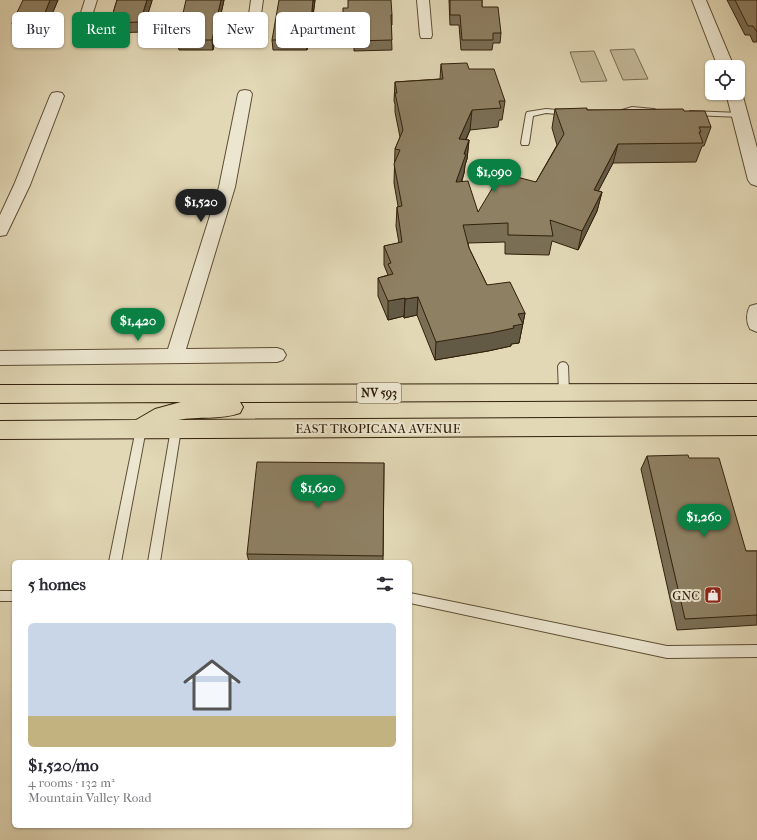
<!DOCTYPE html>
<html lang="en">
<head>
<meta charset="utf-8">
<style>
  body { margin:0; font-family:"IM FELL French Canon",serif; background:#f7f7f7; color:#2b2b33; height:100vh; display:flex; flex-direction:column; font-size:15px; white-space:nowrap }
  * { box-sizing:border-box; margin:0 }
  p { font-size:13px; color:#7c7c81 }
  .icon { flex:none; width:22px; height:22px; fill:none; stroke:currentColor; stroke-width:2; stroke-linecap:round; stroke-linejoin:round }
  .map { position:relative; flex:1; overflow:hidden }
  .drawer { position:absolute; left:12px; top:560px; width:400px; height:268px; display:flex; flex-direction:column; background:#fff; border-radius:6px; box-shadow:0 1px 3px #0004 }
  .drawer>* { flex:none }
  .banner { position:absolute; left:12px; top:12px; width:400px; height:36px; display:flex; gap:8px }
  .controls { position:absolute; left:705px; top:60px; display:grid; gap:8px }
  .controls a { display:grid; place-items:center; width:40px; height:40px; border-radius:6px; background:#fff; box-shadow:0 1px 3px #0004; font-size:20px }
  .price { position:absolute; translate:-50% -34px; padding:0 9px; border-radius:14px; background:#0b8043; color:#fff; font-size:13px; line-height:26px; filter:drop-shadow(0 1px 2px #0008) }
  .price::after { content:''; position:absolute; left:50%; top:24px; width:12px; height:9px; margin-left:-6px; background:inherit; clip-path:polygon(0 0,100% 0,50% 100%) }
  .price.current { background:#222; color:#fff }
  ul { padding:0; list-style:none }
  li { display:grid; align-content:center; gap:8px; height:212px; padding:0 16px }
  li span { display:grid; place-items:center; height:124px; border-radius:6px; color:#555 }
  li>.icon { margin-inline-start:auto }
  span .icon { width:72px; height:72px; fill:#fffc; stroke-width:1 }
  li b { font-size:17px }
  h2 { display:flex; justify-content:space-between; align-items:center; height:48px; padding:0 16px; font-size:17px }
  .tag { padding:0 14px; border-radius:6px; background:#fff; box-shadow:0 1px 3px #0004; font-size:14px; line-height:36px }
  .tag.current { background:#0b8043; color:#fff }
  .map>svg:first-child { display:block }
  .green { fill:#c4b999; stroke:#7b6c52 }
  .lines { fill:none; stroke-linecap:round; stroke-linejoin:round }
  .service-casing { stroke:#5e4e35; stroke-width:2 }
  .minor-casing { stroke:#5e4e35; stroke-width:2 }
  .tertiary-casing { stroke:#5e4e35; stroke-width:2 }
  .primary-casing { stroke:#32200a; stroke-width:2 }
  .service { fill:#ece6d0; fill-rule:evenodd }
  .minor { fill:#ece6d0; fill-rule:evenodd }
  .tertiary { fill:#ece6d0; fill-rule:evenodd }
  .primary { fill:#e2d8b6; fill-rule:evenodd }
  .wall { fill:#7a6e55; stroke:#32200a }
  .shaded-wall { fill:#635a45; stroke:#32200a }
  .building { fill:#8e8063; stroke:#32200a }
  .labels { text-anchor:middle; stroke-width:4; stroke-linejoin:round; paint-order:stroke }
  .shield { fill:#ece6d0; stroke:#6a5b45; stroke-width:1 }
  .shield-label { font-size:12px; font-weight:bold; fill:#32200a }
  .street-label { font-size:13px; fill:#32200a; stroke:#ece6d0 }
  .poi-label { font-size:13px; fill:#32200a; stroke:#ece6d0; text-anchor:end }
</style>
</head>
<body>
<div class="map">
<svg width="757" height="840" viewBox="0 0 757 840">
  <rect width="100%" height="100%" fill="#e2d8b6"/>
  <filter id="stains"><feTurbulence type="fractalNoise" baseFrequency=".005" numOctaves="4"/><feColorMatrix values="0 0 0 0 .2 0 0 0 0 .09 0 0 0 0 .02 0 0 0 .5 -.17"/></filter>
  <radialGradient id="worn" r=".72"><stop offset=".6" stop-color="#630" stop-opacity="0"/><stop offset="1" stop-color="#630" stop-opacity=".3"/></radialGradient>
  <g class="green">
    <path d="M634,49L648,79L623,80L610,50Z"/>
    <path d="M594,51L607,81L581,82L570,52Z"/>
  </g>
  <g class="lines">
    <defs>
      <g id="service">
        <path d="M632,107L654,109L658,111L654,113L632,111L616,115L612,113Z"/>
        <path d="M546,109L568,111L572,113L568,115L546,113L533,116L529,143L528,145H522L521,143L526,114L527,112Z"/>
        <path d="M690,111L740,113L744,115L740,117L693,115H690Z"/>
        <path d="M563,362L566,363L568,366L569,393L567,396H561L559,393L558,366L560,363Z"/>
        <path d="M141,425L145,426L146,429L121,562H109L136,429L137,426Z"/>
        <path d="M176,425L180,426L181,429L160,562H148L171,429L172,426Z"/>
        <rect x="0" y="591" width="14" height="10"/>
        <path d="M410,593L667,646L757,645V657L667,658L410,603Z"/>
      </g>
      <g id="minor">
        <path d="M85,0H97L91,19L89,22H81L79,19Z"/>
        <path d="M251,0H263L258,36L257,39H247L246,36Z"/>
        <path d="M417,0H429L432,35L431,38H421L420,35Z"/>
        <path d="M245,90L250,91L252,94L235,187L186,349L277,348L283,350L286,355L283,360L277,362L0,365V351L168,349L219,187L238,94L240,91Z"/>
        <path d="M57,92L62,93L64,96L30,185L8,231L6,235L0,236V215L14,185L50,96L52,93Z"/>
      </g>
      <g id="tertiary">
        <path d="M692,0H706L734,67H718Z"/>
        <path d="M738,89L742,93L757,148V186L751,184L748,180L726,93H738Z"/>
        <path d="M757,304V332L750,329C746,322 746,313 750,306Z"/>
      </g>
      <path id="primary" d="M757,384V400L240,402L243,407L240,413C221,420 198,416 178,420L757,417V435L0,439V421L136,420L155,409L181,402L0,403V385Z"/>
    </defs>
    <use href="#service" class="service-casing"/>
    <use href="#minor" class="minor-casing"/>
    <use href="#tertiary" class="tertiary-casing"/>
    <use href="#primary" class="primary-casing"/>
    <use href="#service" class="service"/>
    <use href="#minor" class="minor"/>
    <use href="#tertiary" class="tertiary"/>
    <use href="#primary" class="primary"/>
  </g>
  <g class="wall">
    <path d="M58,0L44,33H15L12,23Z"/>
    <path d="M117,0H152L142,32L113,33L110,23Z"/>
    <path d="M224,0L213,50H179L177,40Z"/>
    <path d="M315,0L311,31H309L307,50H273L272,40Z"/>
    <path d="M449,0H482V7L501,33L500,43H493L492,50H461L459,25H450Z"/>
    <path d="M727,0H757V42H753L750,35H745Z"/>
    <path d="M348,8L392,15V25H391L392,50L354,51V46H343V36Z"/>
    <path d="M441,64L469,69L505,101L502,120H499L498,127L470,130L466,140H469L467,159L465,165L464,173L462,181L478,212L536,182L557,145L552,128L555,109L587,110L684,111L711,127L704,146H702L696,162L613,163L598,191L602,192L597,211L578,250L552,241L549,255L505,254V242L468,243L469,248L487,285L525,313L519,343L511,344V346L488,351L435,360L417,315L404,318V316L388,320L378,296V278L388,275L384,265V246L399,243L396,226L397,207L398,206L394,183L395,149L400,137L395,112V104L394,101L395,82L440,79Z"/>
    <path d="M647,456L746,551H757V625L677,630L641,469Z"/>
    <path d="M384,463L383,562H249L247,554Z"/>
  </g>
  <g class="shaded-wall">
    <path d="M50,0H58L44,33L41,23Z"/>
    <path d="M147,0H152V1L142,32L140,22Z"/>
    <path d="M221,0H224L213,50L212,40Z"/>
    <path d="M313,0H315L311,31V21Z"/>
    <path d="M309,21V31L307,50L306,40Z"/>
    <path d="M472,110L470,130L457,158L459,139Z"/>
    <path d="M469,140L467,159L465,165L464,173L455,201L456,182L464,154Z"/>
    <path d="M618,144L613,163L589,209L594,190Z"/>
    <path d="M602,192L597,211L578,250L582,231Z"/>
    <path d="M418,297L417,315L404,318L405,299Z"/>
    <path d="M405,298L404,316L388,320V301Z"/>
    <path d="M525,313L519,343L511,344V346L488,351L435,360L436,342L518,314Z"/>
  </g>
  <g class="building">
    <path d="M23,0H50L41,23H12Z"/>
    <path d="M117,0H147L140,22L110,23Z"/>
    <path d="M186,0H221L212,40H177Z"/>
    <path d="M279,0H313L311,21H309L306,40H272Z"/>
    <path d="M348,0H391L392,15H391L392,40L354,41V36H343V8H348Z"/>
    <path d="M450,0H482V7H498L501,33H493V40H462L460,15H450Z"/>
    <path d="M735,0H757V32L753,26H748Z"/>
    <path d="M467,63L469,69H494L505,101H499L501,108L472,110L459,139L469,140L464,154H466L456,182L468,181L478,212L496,182L506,175L513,176L536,182L564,134L555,109L587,108V110L683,109L684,111H705L711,127H699L701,132H699L703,143L618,144L594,190L602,192L582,231L550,220L553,236L508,235V223L463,225L469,248L487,285L510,282L525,313L518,314L523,324L513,326L514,328L491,333L436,342L418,297L405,299V298L388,301L378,278L393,274L388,264L391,263L384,246L402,242L397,207L402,206L394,164L400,150L395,149L403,130L395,93H397L395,82L443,79L441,64Z"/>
    <path d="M688,455L689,458H719L746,551H757V615L685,619L647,456Z"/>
    <path d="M257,462L384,463L383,556L247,554Z"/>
  </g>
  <defs>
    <symbol id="shop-square" viewBox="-11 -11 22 22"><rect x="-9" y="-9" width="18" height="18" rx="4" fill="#8f2418" stroke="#ece6d0"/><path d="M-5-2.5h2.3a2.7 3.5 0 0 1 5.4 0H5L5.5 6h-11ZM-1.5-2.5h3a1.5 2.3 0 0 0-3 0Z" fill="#fff"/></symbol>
  </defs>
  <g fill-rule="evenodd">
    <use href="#shop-square" x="703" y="585" width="20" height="20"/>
  </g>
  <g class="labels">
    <rect class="shield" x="357" y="383" width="44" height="20" rx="3"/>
    <g class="shield-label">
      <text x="379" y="397">NV 593</text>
    </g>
    <g class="street-label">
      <text x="378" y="433">EAST TROPICANA AVENUE</text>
    </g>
    <g class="poi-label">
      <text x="700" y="600">GNC</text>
    </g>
  </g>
  <rect width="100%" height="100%" filter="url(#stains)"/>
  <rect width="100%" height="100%" fill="url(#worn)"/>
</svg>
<div class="controls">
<a><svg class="icon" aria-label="locate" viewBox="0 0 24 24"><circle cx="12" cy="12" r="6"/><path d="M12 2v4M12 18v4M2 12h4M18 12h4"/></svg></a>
</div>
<b class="price" style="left:494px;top:193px">$1,090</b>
<b class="price current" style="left:201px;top:223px">$1,520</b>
<b class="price" style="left:138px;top:342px">$1,420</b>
<b class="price" style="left:318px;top:509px">$1,620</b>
<b class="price" style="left:704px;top:538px">$1,260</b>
<div class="banner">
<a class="tag">Buy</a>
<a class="tag current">Rent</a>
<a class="tag">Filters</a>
<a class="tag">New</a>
<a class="tag">Apartment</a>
</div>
<section class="drawer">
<h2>5 homes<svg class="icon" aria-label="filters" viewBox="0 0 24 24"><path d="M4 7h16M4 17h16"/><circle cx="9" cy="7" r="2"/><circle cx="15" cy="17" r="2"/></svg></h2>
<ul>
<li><span style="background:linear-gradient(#c9d6e8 75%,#c2b280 0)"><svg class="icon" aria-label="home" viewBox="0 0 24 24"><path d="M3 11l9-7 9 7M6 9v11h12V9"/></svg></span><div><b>$1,520/mo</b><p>4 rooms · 132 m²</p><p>Mountain Valley Road</p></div></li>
</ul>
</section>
</div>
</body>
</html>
